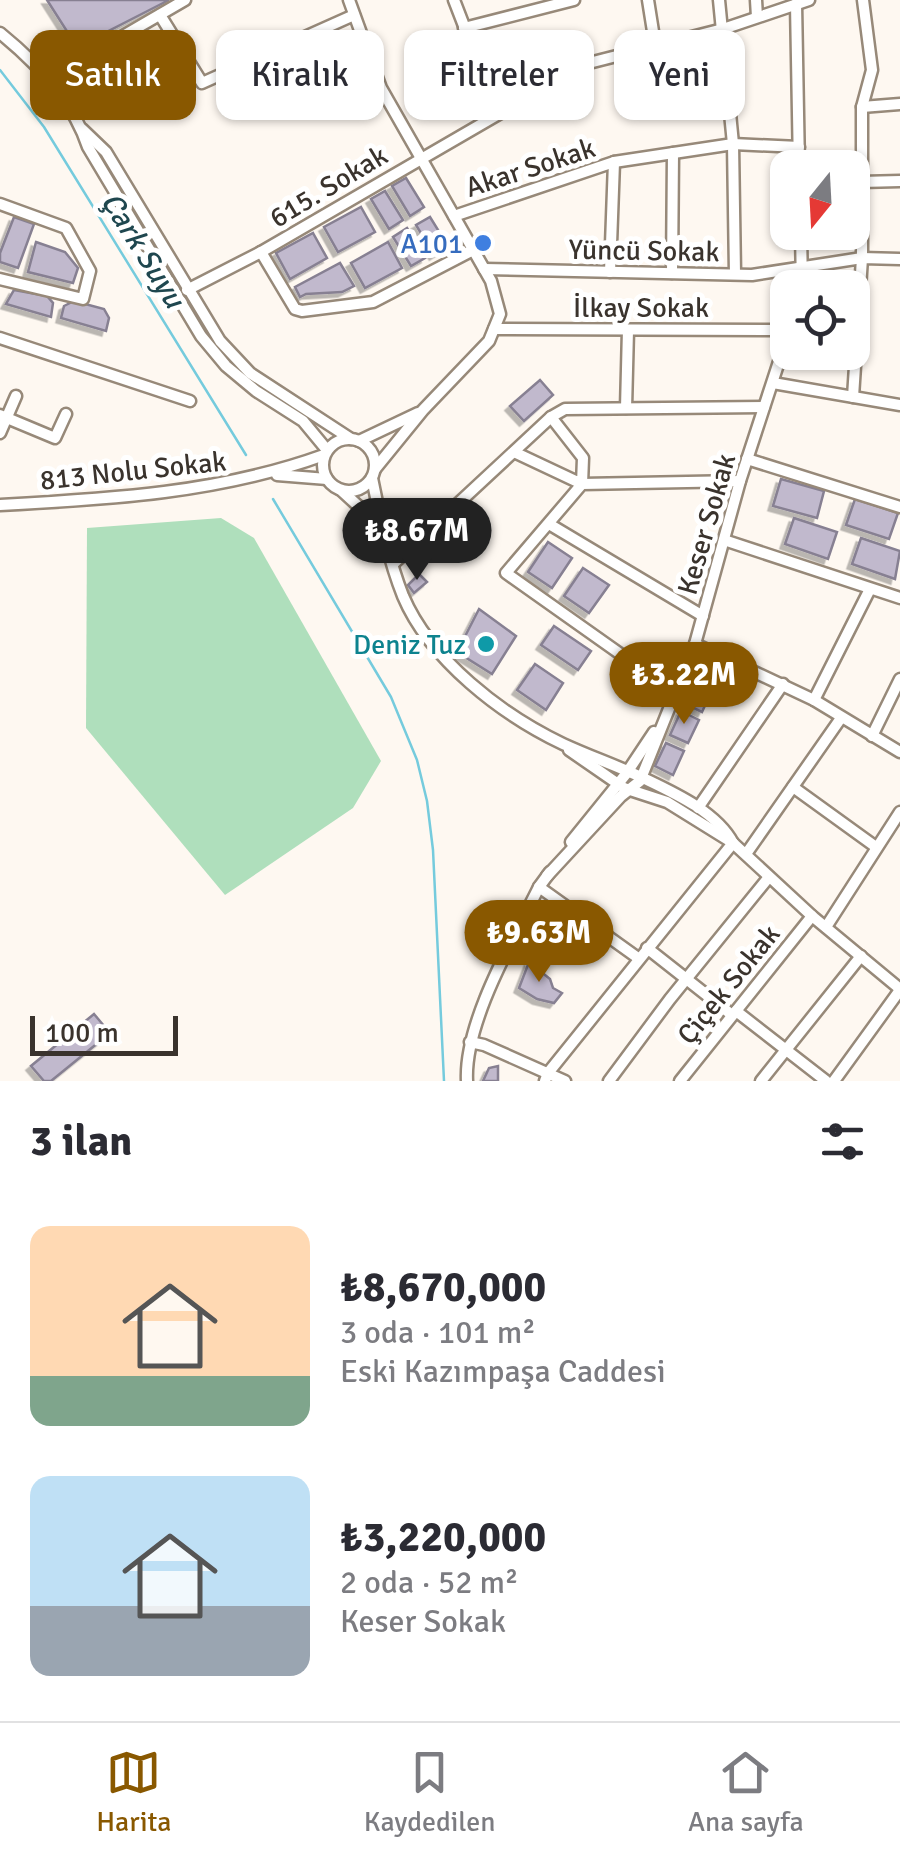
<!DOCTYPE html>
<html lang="tr">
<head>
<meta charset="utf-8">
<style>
  body { margin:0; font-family:Signika,sans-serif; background:#f7f7f7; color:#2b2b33; height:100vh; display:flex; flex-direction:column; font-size:38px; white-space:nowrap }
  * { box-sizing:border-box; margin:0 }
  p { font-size:32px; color:#7c7c81 }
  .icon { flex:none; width:55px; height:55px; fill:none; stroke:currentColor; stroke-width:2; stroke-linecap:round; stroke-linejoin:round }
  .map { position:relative; height:1081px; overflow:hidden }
  .side { display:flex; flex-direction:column; background:#fff; flex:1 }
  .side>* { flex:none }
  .guide { position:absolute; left:30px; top:30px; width:840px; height:90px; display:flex; gap:20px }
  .needle { width:65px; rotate:198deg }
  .tools { position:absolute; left:770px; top:150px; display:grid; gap:20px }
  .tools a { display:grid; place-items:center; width:100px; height:100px; border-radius:20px; background:#fff; box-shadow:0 2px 8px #0004; font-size:50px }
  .scale { position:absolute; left:30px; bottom:25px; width:148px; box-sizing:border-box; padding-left:10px; border:5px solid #3a332d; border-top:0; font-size:28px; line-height:35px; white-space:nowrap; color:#3a332d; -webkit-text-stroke:8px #fff; paint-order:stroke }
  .price { position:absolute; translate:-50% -85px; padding:0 22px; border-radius:35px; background:#895800; color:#fff; font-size:32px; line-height:65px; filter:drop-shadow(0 2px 5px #0008) }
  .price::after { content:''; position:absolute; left:50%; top:60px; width:30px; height:22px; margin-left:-15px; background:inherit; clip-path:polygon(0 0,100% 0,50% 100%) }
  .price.on { background:#222; color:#fff }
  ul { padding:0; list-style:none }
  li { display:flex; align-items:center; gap:30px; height:250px; padding:0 30px }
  li span { display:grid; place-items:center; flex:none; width:280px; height:200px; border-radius:20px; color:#555 }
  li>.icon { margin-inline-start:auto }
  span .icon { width:120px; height:120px; fill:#fffc; stroke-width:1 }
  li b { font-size:42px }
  h2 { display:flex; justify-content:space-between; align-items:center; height:120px; padding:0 30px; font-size:42px }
  .pill { padding:0 35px; border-radius:20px; background:#fff; box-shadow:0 2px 8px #0004; font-size:35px; line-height:90px }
  .pill.on { background:#895800; color:#fff }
  .menu { display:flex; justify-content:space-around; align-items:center; height:140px; border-top:2px solid #e1e1e2; background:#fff; font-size:28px; color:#7c7c81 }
  .menu a { display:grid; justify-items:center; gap:5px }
  .menu .on { color:#895800 }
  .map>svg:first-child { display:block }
  .green { fill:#afdfbc }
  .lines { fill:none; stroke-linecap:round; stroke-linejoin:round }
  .stream { stroke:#75cbdd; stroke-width:2.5 }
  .building { fill:#c1b9cd; stroke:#878092; stroke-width:2.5; filter:url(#shadow) }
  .minor-casing { stroke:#978979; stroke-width:15 }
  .minor { stroke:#fff; stroke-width:10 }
  .shop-dot { fill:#3f7fe0; stroke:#fff; stroke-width:4 }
  .culture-dot { fill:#0f9aa8; stroke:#fff; stroke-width:4 }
  .labels { text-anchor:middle; stroke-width:10; stroke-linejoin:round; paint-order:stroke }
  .street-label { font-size:28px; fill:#3a332d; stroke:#fff }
  .shop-label { font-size:28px; fill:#366cbe; stroke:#fff; text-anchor:end }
  .culture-label { font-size:28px; fill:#0d838f; stroke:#fff; text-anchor:end }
  .water-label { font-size:30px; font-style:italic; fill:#1f474f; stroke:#fff }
</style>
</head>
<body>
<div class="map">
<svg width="900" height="1081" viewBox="0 0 900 1081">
  <defs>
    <filter id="shadow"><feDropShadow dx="-4.5" dy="4.5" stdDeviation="0" flood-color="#0004"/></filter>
  </defs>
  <rect width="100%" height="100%" fill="#fef8f1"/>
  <path class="green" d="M221,518L254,538L381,761L353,808L225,895L86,728L87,528Z"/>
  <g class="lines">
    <g class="stream">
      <path d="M0,70L44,127L246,455"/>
      <path d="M273,499L391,697L417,760L427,801L433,850L444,1081"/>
    </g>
  </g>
  <g class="building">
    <path d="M47,0H169L77,47Z"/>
    <path d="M406,178L424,207L410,216L392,186Z"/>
    <path d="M385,191L403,220L389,229L371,199Z"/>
    <path d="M361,207L375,232L338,252L324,227Z"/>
    <path d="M14,217L34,224L18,268L0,262V253Z"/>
    <path d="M430,217L448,246L434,255L416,225Z"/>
    <path d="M407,228L425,258L411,266L393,237Z"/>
    <path d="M313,233L327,258L290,279L276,253Z"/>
    <path d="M36,242L65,252L78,268L73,283L28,272Z"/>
    <path d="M388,242L402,268L365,288L351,263Z"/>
    <path d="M340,263L354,286L342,292L306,294L300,297L295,287Z"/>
    <path d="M14,290L47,296L53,303L51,317L6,304Z"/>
    <path d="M74,301L104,309L109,318L106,331L61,318L64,306Z"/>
    <path d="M540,380L553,395L524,421L510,406Z"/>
    <path d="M781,479L824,491L817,518L773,506Z"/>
    <path d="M855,499L898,513L889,539L846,525Z"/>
    <path d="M794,518L837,532L828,559L785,544Z"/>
    <path d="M861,538L900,551L895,579L852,564Z"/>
    <path d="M548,542L572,558L552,588L528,572Z"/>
    <path d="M583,568L609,585L589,613L564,596Z"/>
    <path d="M419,574L427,582L414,593L408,585Z"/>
    <path d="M479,609L516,636L492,674L457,652Z"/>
    <path d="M554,626L591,651L578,670L541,645Z"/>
    <path d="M535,664L563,683L546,710L517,690Z"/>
    <path d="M694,680L713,688L702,712L683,703Z"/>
    <path d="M681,711L699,720L688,743L670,735Z"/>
    <path d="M666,743L684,751L673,775L655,766Z"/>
    <path d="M529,962L550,979L553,988L562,993L554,1003L537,999L519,988Z"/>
    <path d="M94,1014L110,1033L51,1081H44L31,1066Z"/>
    <path d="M498,1066V1081H483L489,1068Z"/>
  </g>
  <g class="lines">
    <defs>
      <g id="minor">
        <path d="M349,0L381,88L491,281L500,314L489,341L423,410L375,469"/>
        <path d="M454,0L498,114"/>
        <path d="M648,0L655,44"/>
        <path d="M719,0L733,144L735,274"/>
        <path d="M756,0L757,17"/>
        <path d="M796,4L799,168"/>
        <path d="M160,15L202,83L354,15"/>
        <path d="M464,28L574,0"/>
        <path d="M0,33C37,63 73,101 88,147L201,336L226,366L256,391L303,421L327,450"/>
        <path d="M49,79L185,0"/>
        <path d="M862,107L900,104"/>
        <path d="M82,129L106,152L220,341L250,373L351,439"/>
        <path d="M861,182L900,181"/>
        <path d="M0,204L66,228L90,271L83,299L0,279"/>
        <path d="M454,216L614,162L733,144L799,147"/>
        <path d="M801,232L802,288"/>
        <path d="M261,252L295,309L302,311L373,302L473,250"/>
        <path d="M484,269L752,275L862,258L900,259"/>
        <path d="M610,272L614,162"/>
        <path d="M672,273L673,153"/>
        <path d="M187,290L261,252L585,64L723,29L809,0"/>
        <path d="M494,329L788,330"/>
        <path d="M0,338L190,401"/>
        <path d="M773,383L900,405"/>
        <path d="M853,397L862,258V107L872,70L863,0"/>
        <path d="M626,408L628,330"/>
        <path d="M0,415L55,438L66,414"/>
        <path d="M0,433L16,396"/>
        <circle cx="349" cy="465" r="26"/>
        <path d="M359,441L418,413"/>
        <path d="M514,452L582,484L583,458L551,417"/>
        <path d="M747,459L900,507"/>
        <path d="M277,475L327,479"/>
        <path d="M372,478C380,517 388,558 403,596C430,660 502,715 563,744C589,756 615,765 641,777C672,792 716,811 733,843"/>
        <path d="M342,491L381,527"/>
        <path d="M0,505C111,499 219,493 324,455"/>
        <path d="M549,524L703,616"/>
        <path d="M724,540L900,598"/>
        <path d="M393,564L551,417L565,409L764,407"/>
        <path d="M695,644L814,700L900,752"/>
        <path d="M674,692L506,573L582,484L740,481"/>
        <path d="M814,700L870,589"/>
        <path d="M872,736L900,679"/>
        <path d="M569,750L624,788L667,802L733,843L812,916L900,989"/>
        <path d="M793,787L876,847"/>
        <path d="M698,808L783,684"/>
        <path d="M571,842L626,774L654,732"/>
        <path d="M746,854L841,718"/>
        <path d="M547,876L621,796L640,781L695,644L740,481L788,334"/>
        <path d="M539,887L638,958"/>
        <path d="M826,927L900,812"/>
        <path d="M647,948L732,1015"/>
        <path d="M736,1011L826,1081"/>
        <path d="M470,1042L484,1045L565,1081"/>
        <path d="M467,1081C464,1023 513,940 539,887L550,872"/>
        <path d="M545,1081L548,1073L733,843"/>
        <path d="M609,1081L670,999L769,877"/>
        <path d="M680,1081L812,916"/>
        <path d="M761,1081L861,956"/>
        <path d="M834,1081L900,990"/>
      </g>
    </defs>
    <use href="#minor" class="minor-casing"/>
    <use href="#minor" class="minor"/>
  </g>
  <circle class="shop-dot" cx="483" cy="243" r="10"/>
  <circle class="culture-dot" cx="486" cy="644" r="10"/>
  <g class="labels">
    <g class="street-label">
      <text transform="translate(530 167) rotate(-18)" y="10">Akar Sokak</text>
      <text transform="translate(328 186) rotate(-31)" y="10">615. Sokak</text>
      <text transform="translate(644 250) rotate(1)" y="10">Yüncü Sokak</text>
      <text x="641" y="317">İlkay Sokak</text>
      <text transform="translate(133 470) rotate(-6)" y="10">813 Nolu Sokak</text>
      <text transform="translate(706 524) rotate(-74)" y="10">Keser Sokak</text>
      <text transform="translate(728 984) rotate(-51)" y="10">Çiçek Sokak</text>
    </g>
    <g class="shop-label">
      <text x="463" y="253">A101</text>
    </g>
    <g class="culture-label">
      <text x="466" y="654">Deniz Tuz</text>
    </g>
    <g class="water-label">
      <text transform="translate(143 250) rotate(58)" y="10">Çark Suyu</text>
    </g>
  </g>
</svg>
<div class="tools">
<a><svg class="needle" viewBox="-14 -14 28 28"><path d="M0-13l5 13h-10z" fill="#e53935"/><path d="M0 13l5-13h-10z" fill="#7c7c81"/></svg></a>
<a><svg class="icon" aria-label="locate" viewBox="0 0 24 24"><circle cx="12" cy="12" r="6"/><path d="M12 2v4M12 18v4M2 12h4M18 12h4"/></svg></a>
</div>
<div class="scale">100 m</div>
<b class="price on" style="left:417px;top:583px">₺8.67M</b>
<b class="price" style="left:684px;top:727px">₺3.22M</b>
<b class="price" style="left:539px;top:985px">₺9.63M</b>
<div class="guide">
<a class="pill on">Satılık</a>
<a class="pill">Kiralık</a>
<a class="pill">Filtreler</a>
<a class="pill">Yeni</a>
</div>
</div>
<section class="side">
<h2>3 ilan<svg class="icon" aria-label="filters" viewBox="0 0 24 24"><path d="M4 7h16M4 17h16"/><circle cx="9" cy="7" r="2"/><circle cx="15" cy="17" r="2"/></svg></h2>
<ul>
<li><span style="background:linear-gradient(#ffd9b3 75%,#7fa58c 0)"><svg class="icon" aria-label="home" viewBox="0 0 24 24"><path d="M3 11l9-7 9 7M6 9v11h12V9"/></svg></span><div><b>₺8,670,000</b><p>3 oda · 101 m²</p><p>Eski Kazımpaşa Caddesi</p></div></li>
<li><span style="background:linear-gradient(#bfe0f5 65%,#9aa5b1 0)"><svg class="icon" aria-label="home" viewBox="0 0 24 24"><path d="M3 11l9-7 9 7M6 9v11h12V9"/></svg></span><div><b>₺3,220,000</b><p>2 oda · 52 m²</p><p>Keser Sokak</p></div></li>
</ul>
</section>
<nav class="menu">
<a class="on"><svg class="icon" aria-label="map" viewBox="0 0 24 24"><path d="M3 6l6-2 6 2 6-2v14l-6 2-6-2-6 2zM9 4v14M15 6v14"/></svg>Harita</a>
<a><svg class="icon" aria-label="saved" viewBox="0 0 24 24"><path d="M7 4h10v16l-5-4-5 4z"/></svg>Kaydedilen</a>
<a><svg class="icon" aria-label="home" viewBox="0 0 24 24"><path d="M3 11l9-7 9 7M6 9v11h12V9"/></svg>Ana sayfa</a>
</nav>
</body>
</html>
